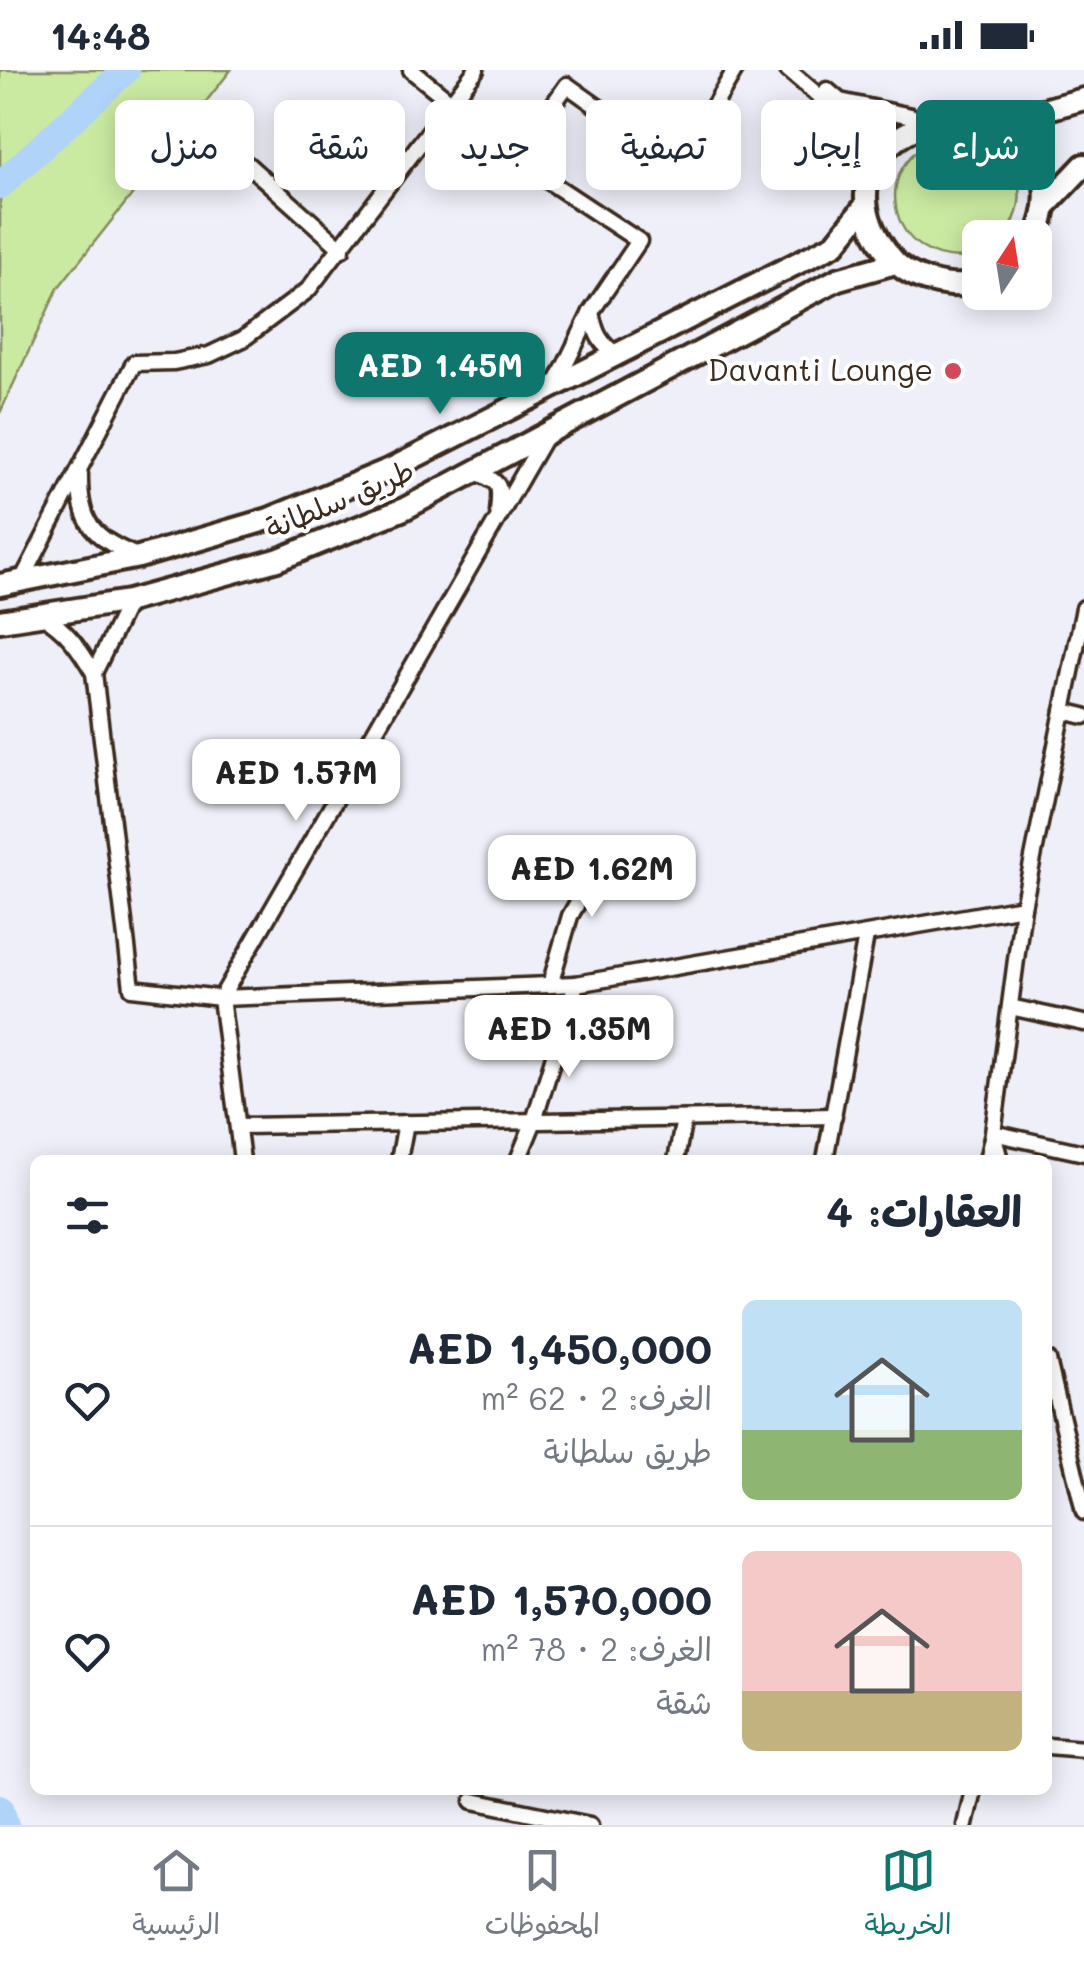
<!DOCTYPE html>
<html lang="ar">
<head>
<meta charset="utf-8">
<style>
  body { margin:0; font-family:Mali,"Playpen Sans Arabic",sans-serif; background:#f2f2f3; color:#1f2937; direction:rtl; height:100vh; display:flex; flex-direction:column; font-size:38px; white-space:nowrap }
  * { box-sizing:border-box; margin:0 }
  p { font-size:32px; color:#747a83 }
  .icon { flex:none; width:55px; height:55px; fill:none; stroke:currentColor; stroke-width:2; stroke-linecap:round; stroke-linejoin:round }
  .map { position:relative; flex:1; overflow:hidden; direction:ltr }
  .details { position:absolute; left:30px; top:1085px; width:1022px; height:640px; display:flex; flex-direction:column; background:#fff; border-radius:15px; box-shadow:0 5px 25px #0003; direction:rtl }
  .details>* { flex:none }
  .guide { position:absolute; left:30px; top:30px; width:1025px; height:90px; direction:rtl; display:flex; gap:20px }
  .needle { width:65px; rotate:12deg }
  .tools { position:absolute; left:962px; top:150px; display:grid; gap:20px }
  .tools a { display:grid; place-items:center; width:90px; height:90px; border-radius:15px; background:#fff; box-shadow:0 5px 25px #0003; font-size:50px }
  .price { position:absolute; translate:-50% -85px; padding:0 22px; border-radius:20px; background:#fff; color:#222; font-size:32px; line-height:65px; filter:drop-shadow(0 2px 5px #0008) }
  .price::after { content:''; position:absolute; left:50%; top:60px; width:30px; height:22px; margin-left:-15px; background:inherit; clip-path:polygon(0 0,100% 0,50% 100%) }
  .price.active { background:#0f766e; color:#fff }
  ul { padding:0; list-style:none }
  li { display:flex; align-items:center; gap:30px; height:250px; padding:0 30px }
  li+li { border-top:2px solid #e0e1e3 }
  li span { display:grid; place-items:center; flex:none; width:280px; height:200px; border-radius:15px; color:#555 }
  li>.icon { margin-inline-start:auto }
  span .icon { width:120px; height:120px; fill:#fffc; stroke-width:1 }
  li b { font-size:42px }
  h2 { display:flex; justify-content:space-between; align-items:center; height:120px; padding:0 30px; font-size:42px }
  .tag { padding:0 35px; border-radius:15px; background:#fff; box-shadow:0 5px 25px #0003; font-size:35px; line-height:90px }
  .tag.active { background:#0f766e; color:#fff }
  .status { display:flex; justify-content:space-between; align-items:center; height:70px; padding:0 50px; background:#fff; direction:ltr }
  .status svg { height:28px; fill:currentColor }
  .menu { display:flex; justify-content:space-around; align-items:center; height:140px; border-top:2px solid #e0e1e3; background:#fff; font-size:28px; color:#747a83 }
  .menu a { display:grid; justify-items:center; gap:5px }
  .menu .active { color:#0f766e }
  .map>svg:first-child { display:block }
  .green { fill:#caeaa2; stroke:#828a60; stroke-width:2.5 }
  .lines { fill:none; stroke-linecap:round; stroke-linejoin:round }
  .river { stroke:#b0d4f9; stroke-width:28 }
  .minor-casing { stroke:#3b2a1e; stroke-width:21 }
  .secondary-casing { stroke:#3b2a1e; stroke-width:28 }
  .primary-casing { stroke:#3b2a1e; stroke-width:28 }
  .minor { stroke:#fff; stroke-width:14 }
  .secondary { stroke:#fff; stroke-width:20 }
  .primary { stroke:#fff; stroke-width:20 }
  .poi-dot { fill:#d1495b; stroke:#fff; stroke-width:4 }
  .labels { text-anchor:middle; stroke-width:8; stroke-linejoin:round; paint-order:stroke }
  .poi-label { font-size:30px; fill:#3b2a1e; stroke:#fff; text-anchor:end }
  .street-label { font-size:30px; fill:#3b2a1e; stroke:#fff }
</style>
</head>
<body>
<div class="status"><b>14:48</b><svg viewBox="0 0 49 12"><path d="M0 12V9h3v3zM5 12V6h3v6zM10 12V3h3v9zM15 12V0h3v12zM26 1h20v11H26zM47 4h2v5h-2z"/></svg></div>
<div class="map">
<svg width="1084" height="1755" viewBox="0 0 1084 1755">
  <rect width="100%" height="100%" fill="#efeff9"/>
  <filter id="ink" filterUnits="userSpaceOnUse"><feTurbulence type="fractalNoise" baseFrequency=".01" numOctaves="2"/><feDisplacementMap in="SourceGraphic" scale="20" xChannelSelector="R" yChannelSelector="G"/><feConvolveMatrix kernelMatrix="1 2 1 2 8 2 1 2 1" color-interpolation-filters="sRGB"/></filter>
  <g filter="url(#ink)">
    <g class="green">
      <path d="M0,0H231L58,218L0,343Z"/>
      <path d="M958,64C1011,73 1039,121 1004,167L980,168V185C885,208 859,78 958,64Z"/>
    </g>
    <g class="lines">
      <g class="river">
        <path d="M0,115L126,0"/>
        <path d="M0,1738L5,1755"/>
      </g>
      <defs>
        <g id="minor">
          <path d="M411,0L452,33"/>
          <path d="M788,0L858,59L868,101"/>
          <path d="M827,20L840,31L911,46"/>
          <path d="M444,42L639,171L591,242L556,314"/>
          <path d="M515,89L567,15L679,95L735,0"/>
          <path d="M247,94L342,179"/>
          <path d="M591,242C595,262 600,276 619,285"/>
          <path d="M476,402C501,413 501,414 498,442"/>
          <path d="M80,404C79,454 93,468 139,487"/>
          <path d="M21,512L134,293L174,292L209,285L243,269L308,220L476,0"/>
          <path d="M42,545C67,560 79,578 94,603L132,918L221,928L576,914L1023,837"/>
          <path d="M94,603L129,531"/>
          <path d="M1063,641L1084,646"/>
          <path d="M550,915L570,846L610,775"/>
          <path d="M1010,937L1084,953"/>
          <path d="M238,1056L834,1046"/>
          <path d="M242,1090L221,928L546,365"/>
          <path d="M399,1090L406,1053"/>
          <path d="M518,1090L534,1051L576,914"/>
          <path d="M676,1090L684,1049"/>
          <path d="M825,1090L866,866"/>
          <path d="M987,1090L993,1063L1084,1083"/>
          <path d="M1000,1090L993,1063L1023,837L1084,538"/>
          <path d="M1048,1290L1084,1442"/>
          <path d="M1048,1676L1084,1679"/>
          <path d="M473,1731L590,1755"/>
          <path d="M965,1755L973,1720"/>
        </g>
        <g id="secondary">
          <path d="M980,212C951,221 908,210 890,186C801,71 984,0 1038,89C1049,115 1048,143 1035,169"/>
          <path d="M0,515L139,487L269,449L393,398L835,174L865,136"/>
          <path d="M0,551L129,531L277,490L404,439L838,209L895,193"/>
        </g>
        <g id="primary">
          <path d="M1007,50L1084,29"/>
          <path d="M1046,135L1084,95"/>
        </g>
      </defs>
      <use href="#minor" class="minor-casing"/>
      <use href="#secondary" class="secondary-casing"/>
      <use href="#primary" class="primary-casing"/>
      <use href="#minor" class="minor"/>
      <use href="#secondary" class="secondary"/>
      <use href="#primary" class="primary"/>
    </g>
  </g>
  <circle class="poi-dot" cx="953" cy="301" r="10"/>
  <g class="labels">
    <g class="poi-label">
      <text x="933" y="311">Davanti Lounge</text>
    </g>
    <g class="street-label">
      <text transform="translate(340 430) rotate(-23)" y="10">طريق سلطانة</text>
    </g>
  </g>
</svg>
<div class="tools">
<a><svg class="needle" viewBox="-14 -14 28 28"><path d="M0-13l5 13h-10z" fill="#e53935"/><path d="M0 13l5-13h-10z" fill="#747a83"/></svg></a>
</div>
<b class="price active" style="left:440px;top:347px">AED 1.45M</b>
<b class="price" style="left:296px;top:754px">AED 1.57M</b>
<b class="price" style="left:592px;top:850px">AED 1.62M</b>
<b class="price" style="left:569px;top:1010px">AED 1.35M</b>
<div class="guide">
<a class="tag active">شراء</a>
<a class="tag">إيجار</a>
<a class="tag">تصفية</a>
<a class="tag">جديد</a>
<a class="tag">شقة</a>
<a class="tag">منزل</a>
</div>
<section class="details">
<h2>العقارات: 4<svg class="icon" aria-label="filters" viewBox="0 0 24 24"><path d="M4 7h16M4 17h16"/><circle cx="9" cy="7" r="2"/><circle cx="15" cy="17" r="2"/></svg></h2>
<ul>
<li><span style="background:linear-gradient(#bfe0f5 65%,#8fb573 0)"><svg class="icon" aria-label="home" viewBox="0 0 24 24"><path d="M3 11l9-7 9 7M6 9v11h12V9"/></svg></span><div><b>AED 1,450,000</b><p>الغرف: 2 · 62 m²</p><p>طريق سلطانة</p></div><svg class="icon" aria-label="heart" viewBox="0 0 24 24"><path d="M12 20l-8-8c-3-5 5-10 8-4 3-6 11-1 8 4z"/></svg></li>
<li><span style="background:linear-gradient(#f6c9c9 70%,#c2b280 0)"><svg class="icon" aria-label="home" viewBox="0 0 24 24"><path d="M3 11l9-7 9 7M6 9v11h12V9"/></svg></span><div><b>AED 1,570,000</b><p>الغرف: 2 · 78 m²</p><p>شقة</p></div><svg class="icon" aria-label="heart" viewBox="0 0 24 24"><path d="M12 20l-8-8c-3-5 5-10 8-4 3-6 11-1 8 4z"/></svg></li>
</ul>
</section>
</div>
<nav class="menu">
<a class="active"><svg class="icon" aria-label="map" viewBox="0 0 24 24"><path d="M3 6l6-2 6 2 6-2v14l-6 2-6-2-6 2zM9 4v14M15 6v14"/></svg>الخريطة</a>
<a><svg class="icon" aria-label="saved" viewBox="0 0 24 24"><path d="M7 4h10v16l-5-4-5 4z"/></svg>المحفوظات</a>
<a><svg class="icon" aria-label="home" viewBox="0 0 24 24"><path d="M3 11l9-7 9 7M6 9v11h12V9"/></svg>الرئيسية</a>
</nav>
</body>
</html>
